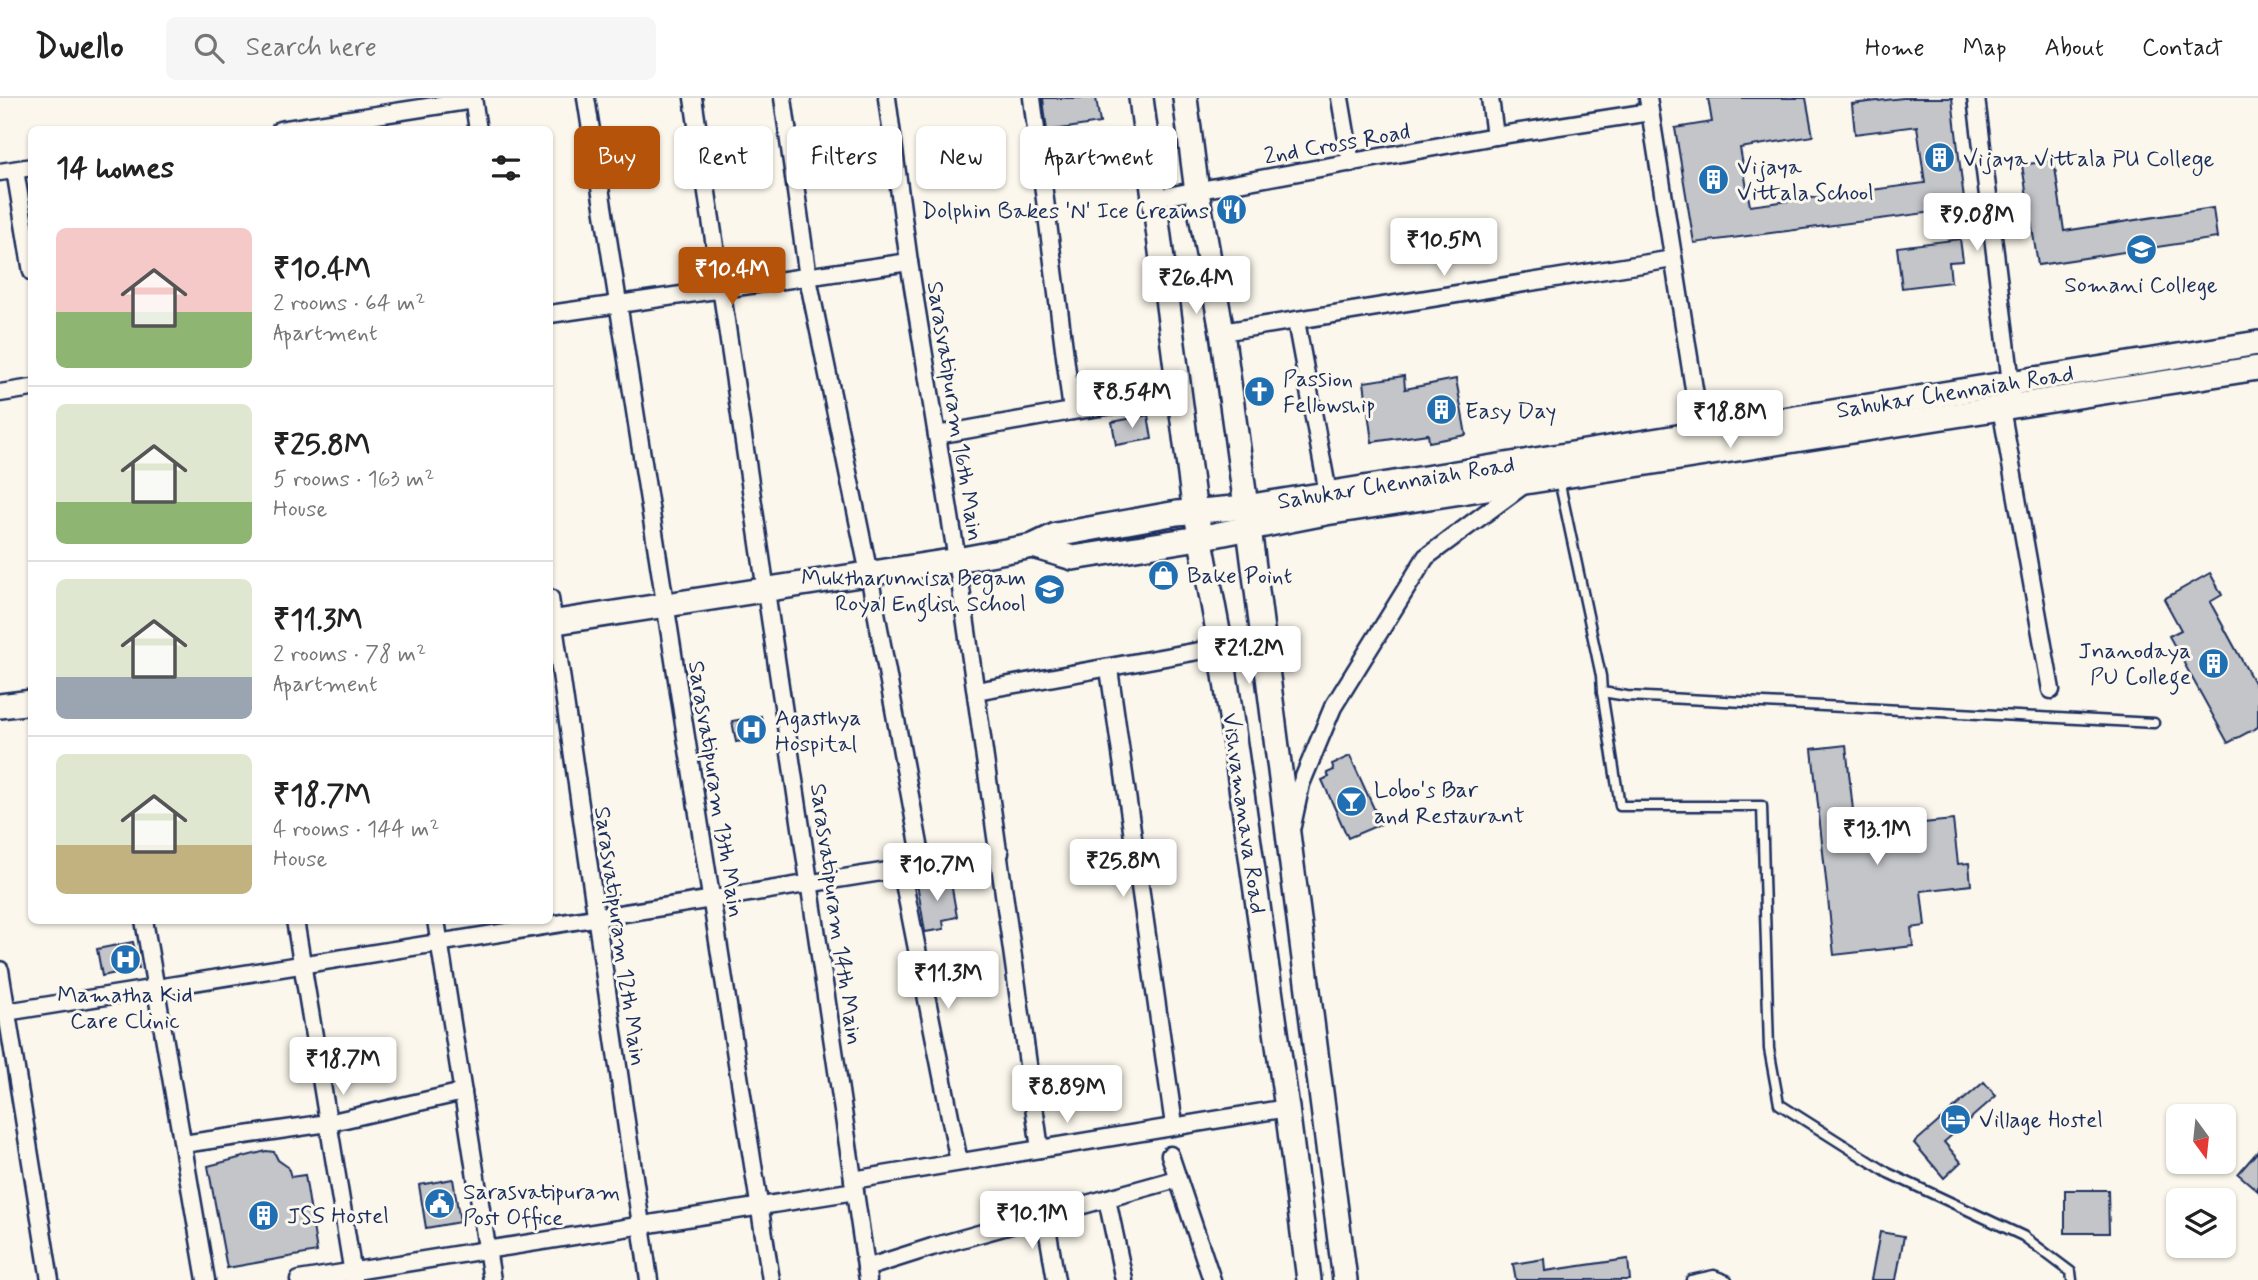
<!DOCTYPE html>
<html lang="en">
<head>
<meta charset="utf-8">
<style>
  body { margin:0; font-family:Mynerve,sans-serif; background:#f6f6f6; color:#222; height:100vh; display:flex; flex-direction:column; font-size:26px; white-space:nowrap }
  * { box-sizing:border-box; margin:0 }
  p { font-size:23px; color:#767676 }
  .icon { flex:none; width:38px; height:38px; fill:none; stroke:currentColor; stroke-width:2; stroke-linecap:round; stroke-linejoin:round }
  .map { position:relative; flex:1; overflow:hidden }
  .panel { position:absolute; left:28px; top:28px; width:525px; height:798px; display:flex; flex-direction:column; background:#fff; border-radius:10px; box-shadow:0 2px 5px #0004 }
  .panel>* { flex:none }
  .banner { position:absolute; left:574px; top:28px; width:665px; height:63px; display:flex; gap:14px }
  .needle { width:46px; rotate:165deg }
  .buttons { position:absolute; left:2166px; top:1006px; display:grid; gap:14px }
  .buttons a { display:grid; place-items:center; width:70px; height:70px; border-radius:10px; background:#fff; box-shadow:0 2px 5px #0004; font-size:35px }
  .price { position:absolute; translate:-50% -60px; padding:0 16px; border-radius:7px; background:#fff; color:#222; font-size:23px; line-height:46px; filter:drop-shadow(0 2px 4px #0008) }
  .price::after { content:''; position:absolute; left:50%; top:42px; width:21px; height:16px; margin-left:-10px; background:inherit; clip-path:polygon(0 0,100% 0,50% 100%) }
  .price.selected { background:#b45309; color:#fff }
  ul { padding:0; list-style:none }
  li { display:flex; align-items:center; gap:21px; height:175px; padding:0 28px }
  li+li { border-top:2px solid #e0e0e0 }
  li span { display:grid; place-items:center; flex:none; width:196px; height:140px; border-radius:10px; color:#555 }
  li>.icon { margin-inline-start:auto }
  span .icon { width:84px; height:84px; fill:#fffc; stroke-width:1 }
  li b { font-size:30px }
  h2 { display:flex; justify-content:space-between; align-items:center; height:84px; padding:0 28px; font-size:30px }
  .pill { padding:0 24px; border-radius:10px; background:#fff; box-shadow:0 2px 5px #0004; font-size:24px; line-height:63px }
  .pill.selected { background:#b45309; color:#fff }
  header { display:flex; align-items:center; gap:42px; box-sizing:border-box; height:98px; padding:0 35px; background:#fff; border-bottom:2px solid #e0e0e0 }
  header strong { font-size:33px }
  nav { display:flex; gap:38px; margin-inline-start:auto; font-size:24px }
  .search { width:490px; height:63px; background:#f6f6f6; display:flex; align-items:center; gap:18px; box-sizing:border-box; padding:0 24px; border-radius:10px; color:#767676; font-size:26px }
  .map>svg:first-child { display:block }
  .building { fill:#c3c5c9; stroke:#1b2f5e; stroke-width:2 }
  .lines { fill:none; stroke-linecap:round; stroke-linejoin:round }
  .lane-casing { stroke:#1b2f5e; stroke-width:13 }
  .street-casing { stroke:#1b2f5e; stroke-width:21 }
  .secondary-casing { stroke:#1b2f5e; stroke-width:28 }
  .lane { stroke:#fbf7ec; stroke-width:8 }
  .street { stroke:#fbf7ec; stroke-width:16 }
  .secondary { stroke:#fbf7ec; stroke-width:23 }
  .labels { text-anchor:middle; stroke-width:6; stroke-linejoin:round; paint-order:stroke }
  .street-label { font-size:23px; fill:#1b2f5e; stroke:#fbf7ec }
  .poi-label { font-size:23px; fill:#1b2f5e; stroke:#fbf7ec; text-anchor:start }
</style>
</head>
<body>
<header>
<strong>Dwello</strong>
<div class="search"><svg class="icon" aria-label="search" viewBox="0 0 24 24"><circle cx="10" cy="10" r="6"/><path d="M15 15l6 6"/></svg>Search here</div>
<nav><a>Home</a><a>Map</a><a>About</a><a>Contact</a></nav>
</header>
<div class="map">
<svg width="2258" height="1182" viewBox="0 0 2258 1182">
  <rect width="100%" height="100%" fill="#fbf7ec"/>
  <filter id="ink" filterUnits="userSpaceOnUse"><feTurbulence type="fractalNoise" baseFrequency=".0143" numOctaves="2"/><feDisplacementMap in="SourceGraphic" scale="14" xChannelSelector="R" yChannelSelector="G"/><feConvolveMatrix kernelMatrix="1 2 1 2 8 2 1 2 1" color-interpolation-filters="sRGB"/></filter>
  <g filter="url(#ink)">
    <g class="building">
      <path d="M1043,0H1096L1100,25L1047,33Z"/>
      <path d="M1708,0H1806L1813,38L1740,50L1750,108L1925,85L1917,28L1855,36L1852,6L1903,0H1952L1965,110L1694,145L1675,30L1712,24Z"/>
      <path d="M2054,62L2064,133L2213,110L2217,140L2038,167L2022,67Z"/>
      <path d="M1960,141L1963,163L1949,164L1951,184L1902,190L1897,149Z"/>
      <path d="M1404,278L1405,291L1456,281L1466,337L1429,344L1428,336L1372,344L1364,284Z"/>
      <path d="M1148,317L1152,341L1116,347L1112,324Z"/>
      <path d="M2210,475L2222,497L2210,504L2258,592V629L2228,645L2169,538L2181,532L2164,501Z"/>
      <path d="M761,618L765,639L736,644L732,623Z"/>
      <path d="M1846,647L1857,749L1905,743L1903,727L1953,722L1958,766L1969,765L1971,787L1921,793L1925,828L1911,830L1913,848L1834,857L1812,651Z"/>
      <path d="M1350,658L1381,726L1348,740L1322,682L1329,679L1327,675L1334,672L1332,666Z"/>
      <path d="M950,779L957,819L943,822L944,831L925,834L917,785Z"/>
      <path d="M133,844L139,870L102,878L97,851Z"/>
      <path d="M1984,984L1996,998L1944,1044L1961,1064L1944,1080L1914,1045Z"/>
      <path d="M266,1053L274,1054L278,1062L288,1069L291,1079L305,1077L317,1154L227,1170L208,1068Z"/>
      <path d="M2258,1053V1093L2238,1076Z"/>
      <path d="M453,1081L460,1124L426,1130L419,1087Z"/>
      <path d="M2065,1092H2108L2109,1135H2065Z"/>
      <path d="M1880,1134L1904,1138L1896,1182H1871Z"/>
      <path d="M1544,1161L1545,1173L1628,1161L1630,1182H1516L1513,1166Z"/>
    </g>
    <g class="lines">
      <defs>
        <g id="lane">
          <path d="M1559,382L1601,578L1602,594L1627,598L2154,625"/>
          <path d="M1602,594L1620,708H1762L1769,951L1779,1006L1888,1075L2023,1138L2071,1174L2072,1182"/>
          <path d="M1691,1182L1714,1177L1727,1182"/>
        </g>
        <g id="street">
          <path d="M473,0L478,32"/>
          <path d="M586,0L771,1182"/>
          <path d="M693,0L868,1182"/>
          <path d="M783,0L808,180L869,476L923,768"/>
          <path d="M887,0L909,164L957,462L1040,1051"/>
          <path d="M1032,0L1072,313"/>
          <path d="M1340,0L1351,65"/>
          <path d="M1490,0L1495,38"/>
          <path d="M1648,0L1701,335"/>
          <path d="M1976,0L2012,293"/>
          <path d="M280,32L473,2"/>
          <path d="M15,72L32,174"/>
          <path d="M0,74L32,69"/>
          <path d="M1156,100L1495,38L1650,14"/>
          <path d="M550,216L909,164"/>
          <path d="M1296,223L1328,395"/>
          <path d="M1222,234L1673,161"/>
          <path d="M0,295L32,290"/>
          <path d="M2001,310L2051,592"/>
          <path d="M937,337L1072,313L1181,297"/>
          <path d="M550,500L649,1182"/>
          <path d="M1109,571L1174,1027"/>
          <path d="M976,593L1221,549"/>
          <path d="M1292,728L1301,686L1333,609L1426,459L1525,386"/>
          <path d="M901,770L959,1064"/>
          <path d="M144,822L206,1182"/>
          <path d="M295,822L354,1182"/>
          <path d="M436,822L492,1182"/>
          <path d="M0,872L50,1182"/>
          <path d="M0,915L1000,755"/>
          <path d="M183,1046L328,1025L463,994"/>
          <path d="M1170,1057L1212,1182"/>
          <path d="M853,1082L1287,1010"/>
          <path d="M1107,1101L1124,1182"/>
          <path d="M1045,1118L1056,1182"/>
          <path d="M866,1170L932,1149L1177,1081"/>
          <path d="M299,1182L855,1093"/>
        </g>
        <g id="secondary">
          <path d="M1141,0L1193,400L1221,549L1287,1010L1309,1182"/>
          <path d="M1185,0L1197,94L1222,234L1249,430L1345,1182"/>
          <path d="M1033,448L1073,460L1199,440L1326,415L2258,270"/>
          <path d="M550,525L957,462L1033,448L1056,437L1177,415L1246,409L2258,245"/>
          <path d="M0,608L32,604"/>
        </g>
      </defs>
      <use href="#lane" class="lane-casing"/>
      <use href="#street" class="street-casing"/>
      <use href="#secondary" class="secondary-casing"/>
      <use href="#lane" class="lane"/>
      <use href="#street" class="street"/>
      <use href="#secondary" class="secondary"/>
    </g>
  </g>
  <defs>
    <symbol id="building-disc" viewBox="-11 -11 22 22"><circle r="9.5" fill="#1f6fb2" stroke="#fbf7ec"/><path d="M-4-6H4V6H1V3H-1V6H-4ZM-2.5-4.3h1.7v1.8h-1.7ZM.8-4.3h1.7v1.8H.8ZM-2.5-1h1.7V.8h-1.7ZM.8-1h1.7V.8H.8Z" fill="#fff"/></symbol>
    <symbol id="restaurant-disc" viewBox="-11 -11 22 22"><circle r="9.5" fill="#1f6fb2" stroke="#fbf7ec"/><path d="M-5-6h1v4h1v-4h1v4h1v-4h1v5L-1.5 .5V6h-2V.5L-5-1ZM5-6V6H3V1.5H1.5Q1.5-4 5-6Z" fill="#fff"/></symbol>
    <symbol id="university-disc" viewBox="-11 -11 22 22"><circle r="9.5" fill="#1f6fb2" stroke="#fbf7ec"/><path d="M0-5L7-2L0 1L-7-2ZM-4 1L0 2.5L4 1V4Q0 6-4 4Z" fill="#fff"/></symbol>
    <symbol id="church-disc" viewBox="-11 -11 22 22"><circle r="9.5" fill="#1f6fb2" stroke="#fbf7ec"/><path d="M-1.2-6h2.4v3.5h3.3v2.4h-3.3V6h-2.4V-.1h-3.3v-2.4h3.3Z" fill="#fff"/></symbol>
    <symbol id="shop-disc" viewBox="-11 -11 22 22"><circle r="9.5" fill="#1f6fb2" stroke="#fbf7ec"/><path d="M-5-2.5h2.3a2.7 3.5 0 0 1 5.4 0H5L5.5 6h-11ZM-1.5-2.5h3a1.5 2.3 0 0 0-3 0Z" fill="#fff"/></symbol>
    <symbol id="school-disc" viewBox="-11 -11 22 22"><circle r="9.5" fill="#1f6fb2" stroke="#fbf7ec"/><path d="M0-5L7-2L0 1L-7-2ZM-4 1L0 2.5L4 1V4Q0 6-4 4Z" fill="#fff"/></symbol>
    <symbol id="hospital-disc" viewBox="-11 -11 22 22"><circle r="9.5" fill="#1f6fb2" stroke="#fbf7ec"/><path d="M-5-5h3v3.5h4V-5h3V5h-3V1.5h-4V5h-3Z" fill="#fff"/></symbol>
    <symbol id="bar-disc" viewBox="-11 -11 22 22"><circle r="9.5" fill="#1f6fb2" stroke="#fbf7ec"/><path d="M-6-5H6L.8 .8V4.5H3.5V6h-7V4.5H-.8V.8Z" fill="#fff"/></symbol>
    <symbol id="hotel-disc" viewBox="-11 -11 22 22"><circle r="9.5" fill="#1f6fb2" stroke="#fbf7ec"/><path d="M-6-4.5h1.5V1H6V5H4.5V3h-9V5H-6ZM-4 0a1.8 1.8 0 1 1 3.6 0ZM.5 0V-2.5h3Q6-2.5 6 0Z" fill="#fff"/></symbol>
    <symbol id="civic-disc" viewBox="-11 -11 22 22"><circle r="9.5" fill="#1f6fb2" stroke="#fbf7ec"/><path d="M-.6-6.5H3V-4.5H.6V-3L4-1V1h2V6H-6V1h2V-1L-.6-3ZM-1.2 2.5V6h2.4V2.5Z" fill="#fff"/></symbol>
  </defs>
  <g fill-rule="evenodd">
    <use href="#building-disc" x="1922" y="42" width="35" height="35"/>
    <use href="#building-disc" x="1696" y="64" width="35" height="35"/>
    <use href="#restaurant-disc" x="1214" y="94" width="35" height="35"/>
    <use href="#university-disc" x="2124" y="134" width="35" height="35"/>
    <use href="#church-disc" x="1242" y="276" width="35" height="35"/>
    <use href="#building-disc" x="1424" y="294" width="35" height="35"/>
    <use href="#shop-disc" x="1146" y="460" width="35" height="35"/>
    <use href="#school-disc" x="1032" y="474" width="35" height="35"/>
    <use href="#building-disc" x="2196" y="548" width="35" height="35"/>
    <use href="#hospital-disc" x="734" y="614" width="35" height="35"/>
    <use href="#bar-disc" x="1334" y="686" width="35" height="35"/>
    <use href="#hospital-disc" x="108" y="844" width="35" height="35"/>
    <use href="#hotel-disc" x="1938" y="1004" width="35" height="35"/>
    <use href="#civic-disc" x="422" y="1088" width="35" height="35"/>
    <use href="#building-disc" x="246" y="1100" width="35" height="35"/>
  </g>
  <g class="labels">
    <g class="street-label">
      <text transform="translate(1337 45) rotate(-10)" y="8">2nd Cross Road</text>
      <text transform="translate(1955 293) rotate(-9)" y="8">Sahukar Chennaiah Road</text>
      <text transform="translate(956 313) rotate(81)" y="8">Sarasvatipuram 16th Main</text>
      <text transform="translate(1396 384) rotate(-9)" y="8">Sahukar Chennaiah Road</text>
      <text transform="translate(717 691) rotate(81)" y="8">Sarasvatipuram 13th Main</text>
      <text transform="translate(1245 715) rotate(82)" y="8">Vishvamanava Road</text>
      <text transform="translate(837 816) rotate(82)" y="8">Sarasvatipuram 14th Main</text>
      <text transform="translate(621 838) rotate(82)" y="8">Sarasvatipuram 12th Main</text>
    </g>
    <g class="poi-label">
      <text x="1963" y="68">Vijaya Vittala PU College</text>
      <text x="1737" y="76">Vijaya<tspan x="1737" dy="26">Vittala School</tspan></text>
      <text x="1209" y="120" text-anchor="end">Dolphin Bakes 'N' Ice Creams</text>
      <text x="2141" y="194" text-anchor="middle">Somani College</text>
      <text x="1283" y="288">Passion<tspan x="1283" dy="26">Fellowship</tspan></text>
      <text x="1465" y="320">Easy Day</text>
      <text x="1187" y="485">Bake Point</text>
      <text x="1026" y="487" text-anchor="end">Muktharunnisa Begam<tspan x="1026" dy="26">Royal English School</tspan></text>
      <text x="2191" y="560" text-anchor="end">Jnanodaya<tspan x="2191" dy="26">PU College</tspan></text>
      <text x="775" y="627">Agasthya<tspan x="775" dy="26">Hospital</tspan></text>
      <text x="1374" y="699">Lobo's Bar<tspan x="1374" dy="26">and Restaurant</tspan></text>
      <text x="125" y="904" text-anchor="middle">Mamatha Kid<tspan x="125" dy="26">Care Clinic</tspan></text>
      <text x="1979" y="1029">Village Hostel</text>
      <text x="463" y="1101">Sarasvatipuram<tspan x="463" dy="26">Post Office</tspan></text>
      <text x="287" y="1125">JSS Hostel</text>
    </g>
  </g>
</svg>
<div class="buttons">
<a><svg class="needle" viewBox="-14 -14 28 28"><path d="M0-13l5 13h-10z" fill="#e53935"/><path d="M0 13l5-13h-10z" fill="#767676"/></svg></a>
<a><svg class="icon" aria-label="layers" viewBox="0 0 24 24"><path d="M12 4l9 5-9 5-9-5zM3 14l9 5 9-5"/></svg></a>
</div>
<b class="price" style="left:1977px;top:155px">₹9.08M</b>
<b class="price" style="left:1444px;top:180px">₹10.5M</b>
<b class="price selected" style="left:732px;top:209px">₹10.4M</b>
<b class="price" style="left:1196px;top:218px">₹26.4M</b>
<b class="price" style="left:1132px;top:332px">₹8.54M</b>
<b class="price" style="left:1730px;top:352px">₹18.8M</b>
<b class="price" style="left:1249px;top:588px">₹21.2M</b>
<b class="price" style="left:1877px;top:769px">₹13.1M</b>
<b class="price" style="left:1123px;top:801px">₹25.8M</b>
<b class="price" style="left:937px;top:805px">₹10.7M</b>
<b class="price" style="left:948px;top:913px">₹11.3M</b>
<b class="price" style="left:343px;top:999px">₹18.7M</b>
<b class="price" style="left:1067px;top:1027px">₹8.89M</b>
<b class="price" style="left:1032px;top:1153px">₹10.1M</b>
<div class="banner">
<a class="pill selected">Buy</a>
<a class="pill">Rent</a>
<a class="pill">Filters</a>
<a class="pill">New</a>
<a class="pill">Apartment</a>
</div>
<section class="panel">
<h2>14 homes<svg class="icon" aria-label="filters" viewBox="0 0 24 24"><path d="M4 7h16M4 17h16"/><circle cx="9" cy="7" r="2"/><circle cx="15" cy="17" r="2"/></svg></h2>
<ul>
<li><span style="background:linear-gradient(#f6c9c9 60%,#8fb573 0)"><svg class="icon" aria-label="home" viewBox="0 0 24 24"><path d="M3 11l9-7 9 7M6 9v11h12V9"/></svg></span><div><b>₹10.4M</b><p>2 rooms · 64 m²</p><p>Apartment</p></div></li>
<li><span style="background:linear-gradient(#dfe7d0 70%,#8fb573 0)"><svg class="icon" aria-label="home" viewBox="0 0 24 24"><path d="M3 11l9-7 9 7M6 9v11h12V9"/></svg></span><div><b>₹25.8M</b><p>5 rooms · 163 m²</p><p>House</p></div></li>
<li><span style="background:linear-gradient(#dfe7d0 70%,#9aa5b1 0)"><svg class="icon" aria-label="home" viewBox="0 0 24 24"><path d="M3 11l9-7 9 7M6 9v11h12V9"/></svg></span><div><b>₹11.3M</b><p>2 rooms · 78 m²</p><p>Apartment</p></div></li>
<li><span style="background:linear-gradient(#dfe7d0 65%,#c2b280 0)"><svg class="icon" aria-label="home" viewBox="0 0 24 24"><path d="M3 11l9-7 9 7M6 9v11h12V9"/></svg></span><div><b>₹18.7M</b><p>4 rooms · 144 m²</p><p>House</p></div></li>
</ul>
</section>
</div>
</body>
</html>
